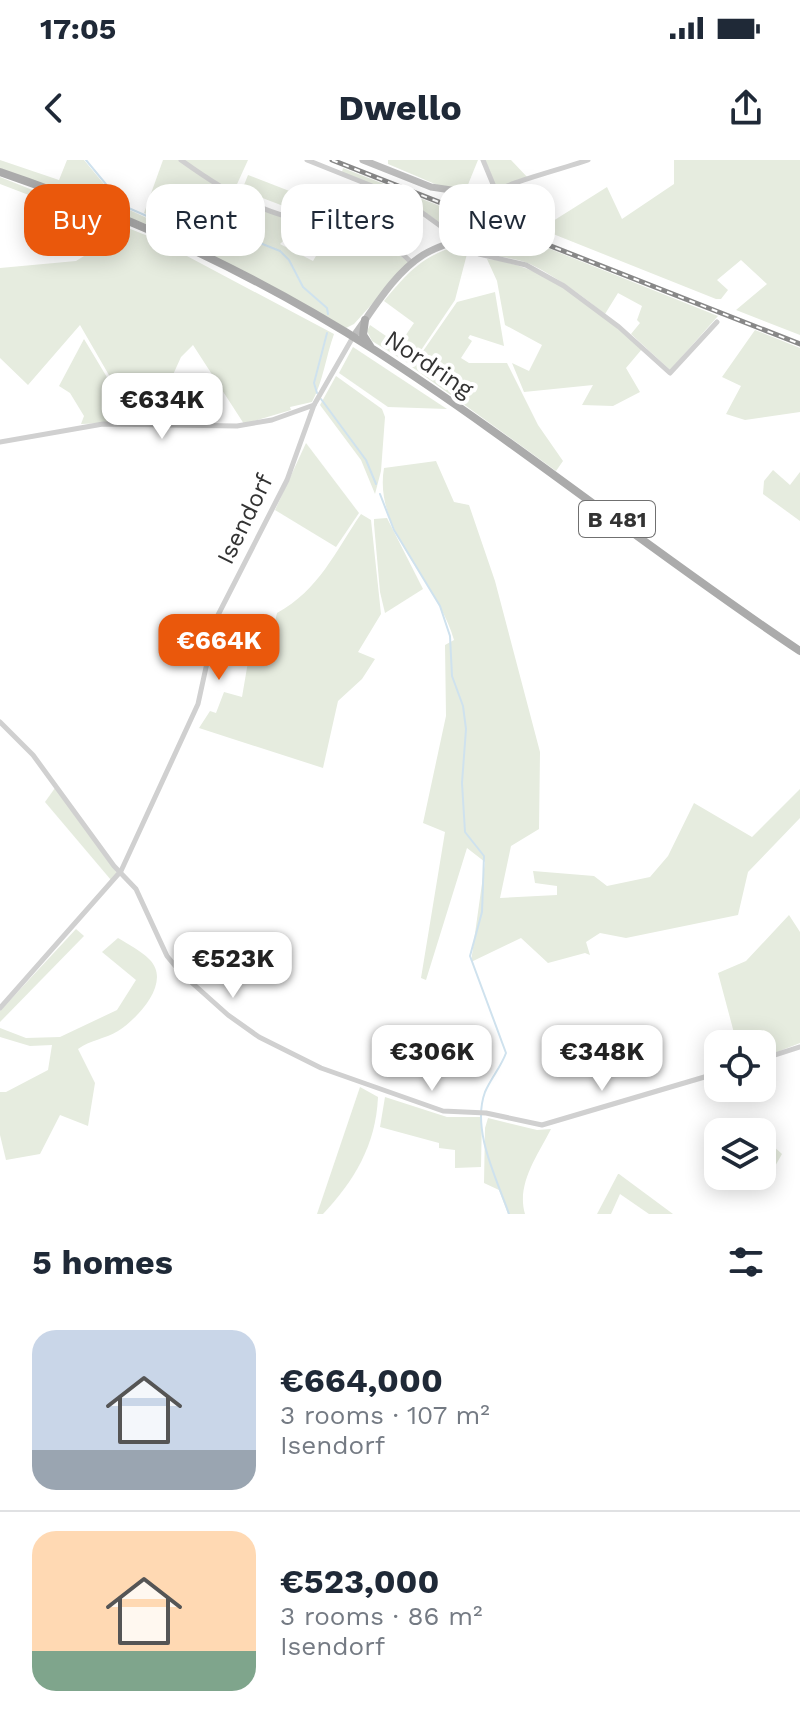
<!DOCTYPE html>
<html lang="en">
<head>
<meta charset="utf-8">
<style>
  body { margin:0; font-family:"Work Sans",sans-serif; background:#f2f2f3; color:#1f2937; height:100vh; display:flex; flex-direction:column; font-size:30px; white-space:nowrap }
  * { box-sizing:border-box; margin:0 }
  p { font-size:26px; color:#747a83 }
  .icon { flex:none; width:44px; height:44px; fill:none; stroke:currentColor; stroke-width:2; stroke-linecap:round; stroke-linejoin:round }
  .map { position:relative; height:1054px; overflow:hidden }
  .sheet { display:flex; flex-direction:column; background:#fff; flex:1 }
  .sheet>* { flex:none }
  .guide { position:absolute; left:24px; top:24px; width:752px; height:72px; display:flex; gap:16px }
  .controls { position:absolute; left:704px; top:870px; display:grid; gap:16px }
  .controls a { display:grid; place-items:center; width:72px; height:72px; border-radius:16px; background:#fff; box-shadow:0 4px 20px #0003; font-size:40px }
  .price { position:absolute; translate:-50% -68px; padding:0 18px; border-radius:16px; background:#fff; color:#222; font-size:26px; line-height:52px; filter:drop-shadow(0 2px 4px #0008) }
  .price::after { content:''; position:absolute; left:50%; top:48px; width:24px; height:18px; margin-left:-12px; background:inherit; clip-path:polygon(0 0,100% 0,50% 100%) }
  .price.on { background:#ea580c; color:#fff }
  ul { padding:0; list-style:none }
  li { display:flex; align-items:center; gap:24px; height:200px; padding:0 32px }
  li+li { border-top:2px solid #e0e1e3 }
  li span { display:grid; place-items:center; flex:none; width:224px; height:160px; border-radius:24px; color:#555 }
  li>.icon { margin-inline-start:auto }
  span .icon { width:96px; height:96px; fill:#fffc; stroke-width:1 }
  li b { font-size:34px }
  h2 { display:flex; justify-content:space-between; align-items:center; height:96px; padding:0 32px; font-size:34px }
  .pill { padding:0 28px; border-radius:24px; background:#fff; box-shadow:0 4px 20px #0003; font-size:28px; line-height:72px }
  .pill.on { background:#ea580c; color:#fff }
  .status { display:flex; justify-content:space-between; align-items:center; height:56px; padding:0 40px; background:#fff; direction:ltr }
  .status svg { height:22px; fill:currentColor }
  header { display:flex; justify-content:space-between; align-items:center; height:104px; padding:0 32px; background:#fff; font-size:36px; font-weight:700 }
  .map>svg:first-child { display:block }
  .green { fill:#e6ecdf }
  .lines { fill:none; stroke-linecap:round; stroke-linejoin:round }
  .stream { stroke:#cfe2ee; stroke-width:2 }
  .street { stroke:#d0d0d0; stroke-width:5 }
  .secondary { stroke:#bdbdbd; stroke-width:7 }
  .primary { stroke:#ababab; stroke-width:8 }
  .rail-casing { stroke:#888; stroke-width:5 }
  .rail { stroke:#fff; stroke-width:2; stroke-dasharray:6; stroke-linecap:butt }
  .labels { text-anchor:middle; stroke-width:8; stroke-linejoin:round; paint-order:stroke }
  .shield { fill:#fff; stroke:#707070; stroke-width:2 }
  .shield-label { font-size:22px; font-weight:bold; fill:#333 }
  .street-label { font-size:24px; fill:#333; stroke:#fff }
</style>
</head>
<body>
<div class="status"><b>17:05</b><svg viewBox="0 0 49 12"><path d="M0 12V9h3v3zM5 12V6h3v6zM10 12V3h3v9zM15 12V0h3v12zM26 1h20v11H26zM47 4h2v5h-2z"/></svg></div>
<header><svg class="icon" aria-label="back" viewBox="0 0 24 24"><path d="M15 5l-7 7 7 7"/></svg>Dwello<svg class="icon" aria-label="share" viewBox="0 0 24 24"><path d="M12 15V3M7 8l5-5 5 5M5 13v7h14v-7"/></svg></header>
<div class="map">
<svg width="800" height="1054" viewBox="0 0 800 1054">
  <rect width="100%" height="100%" fill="#fff"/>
  <g class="green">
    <path d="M0,0L59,20L67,0H84L123,47L188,77L223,33L304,61L280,84L313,101L337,60L395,91L409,103L354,164L346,168L285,133L0,8Z"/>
    <path d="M163,0H179L221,30L188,73L144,53Z"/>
    <path d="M183,0H248L233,33Z"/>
    <path d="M388,0H478L467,27L469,35L481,43L478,50L446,39L449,30L388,4Z"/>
    <path d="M485,0H511L529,19L496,27Z"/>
    <path d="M674,0H800V175L736,150L767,124L741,100L717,120L728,130L721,139H716L513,58L497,30L512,27L518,49L541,45L553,61L607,27L622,59L674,24Z"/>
    <path d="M343,8L473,59L460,76L402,37L342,12Z"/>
    <path d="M248,15L292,32L286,47L242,30Z"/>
    <path d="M0,17L153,78L334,174C326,196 323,222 312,242L290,247L291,250L244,264L193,185L181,197L167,228L132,255L80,165L28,225L0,198V108L76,101L120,74L110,66L0,24Z"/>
    <path d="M495,35L511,62L488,55Z"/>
    <path d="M485,63L718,156L670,210L631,174L640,163L637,160L642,146L618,133L605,154C581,135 557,117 530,104C510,95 486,99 470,84Z"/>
    <path d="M462,84L468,90L455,140L411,205L372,181L367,171L370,165L399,185L414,163L384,141C410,110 422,96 462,84Z"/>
    <path d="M487,99C549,105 596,151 642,189L626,208L640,232L613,246L582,245L593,225L524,232L512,203L529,211L542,185L505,165L497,121Z"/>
    <path d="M495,132L504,186L470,175L468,178L472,181L461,198L469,203H507L538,265L563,301L556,311L412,207L457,142Z"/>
    <path d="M755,170L800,188V252L745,260L726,254L741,226L722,217Z"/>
    <path d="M84,179L132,259L130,262L81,264L84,256L70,233L59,226Z"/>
    <path d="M353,187L447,249L388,247L339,213Z"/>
    <path d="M336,216L382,249L385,257L381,311L375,334L361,300L320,245Z"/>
    <path d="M306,283L359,353L336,387L275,350Z"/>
    <path d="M436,301L454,342L469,345L495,421L540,592L539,669L511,686L500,738L557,735V726L535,723L533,711L594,716L607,726L650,717L668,696L694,643L752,677L800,629V658L748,712L738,755L626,778L600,773L586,782L590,795L585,793L548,803L521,778L471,802L485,702L467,688L426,820L421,818L445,672L423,663L446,556L445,485L454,480C438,422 373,371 384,308Z"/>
    <path d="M773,310L790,325L800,312V361L763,334L764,321Z"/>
    <path d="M361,354L371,360L381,454L358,492L375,499L362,519L338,541L323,608L199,568L210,551L216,553L224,532L242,537L249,496L265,504L277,453C319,430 335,392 361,354Z"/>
    <path d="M387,358L423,429L385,453L380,432L374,364V359Z"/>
    <path d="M55,628L117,713L111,720L45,642Z"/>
    <path d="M789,755L800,772V883L762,898V884H737L718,813L746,801Z"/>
    <path d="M76,769L84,776L0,862V851Z"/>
    <path d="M118,778C128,784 141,791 149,799C173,822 137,859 118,871C105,879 90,880 78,889L95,923L88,966L60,955L40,994L6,1000L0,975V932H6L48,910L52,885L30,886L0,877V868L26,878L60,877L117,850L136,820L102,792Z"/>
    <path d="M360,927L378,937C376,985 354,1021 323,1054H317Z"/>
    <path d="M385,937L447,957H482L481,1007L455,1008V990L439,988V983L380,967Z"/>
    <path d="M488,958L537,970L551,969C538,995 516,1024 525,1054H508L499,1030L484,1023L485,968Z"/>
    <path d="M762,976L782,994L774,1008L762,1000Z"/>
    <path d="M618,1014H619L673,1054H649L620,1034L611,1054H597Z"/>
  </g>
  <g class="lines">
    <g class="stream">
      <path d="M86,0L124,46L190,75L250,79L280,91L289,100L303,127L327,148L328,154"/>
      <path d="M317,233L314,223L327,173"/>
      <path d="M321,239L366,300L376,324"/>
      <path d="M380,334L394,370L440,446L450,476L452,516L463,546L466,569L462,623L465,672L484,696L482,752L470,796L506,893C501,907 491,918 485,932C471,970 497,1019 509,1054"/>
    </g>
    <g class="street">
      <path d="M181,0C220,28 286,72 335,57L397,89L412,103"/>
      <path d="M307,0L402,38L479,94L526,105L564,126L619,167L670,213L717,162"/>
      <path d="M483,0L495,29"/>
      <path d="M483,38C501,24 562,9 588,0"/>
      <path d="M349,63L388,32"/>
      <path d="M190,72L223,30"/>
      <path d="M0,282L103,264L237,266L272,260L314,245"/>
      <path d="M0,562L33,595L114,706L136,729L167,796L181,813L228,855L259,877L321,908L443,951L486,953L542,965L718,913"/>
      <path d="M0,848L121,711L198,544L217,457L287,320L314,245L353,177"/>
      <path d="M762,899L800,887"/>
    </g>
    <path class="secondary" d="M353,177C373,150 394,113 423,95C448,79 476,83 486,50L478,34L431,27L363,0"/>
    <g class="primary">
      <path d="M0,12C130,56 260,117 376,191C521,285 656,395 800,491"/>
      <path d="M365,160L363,175L370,186"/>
    </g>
    <defs>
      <path id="rail" d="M332,0L800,184"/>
    </defs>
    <use href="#rail" class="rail-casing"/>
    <use href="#rail" class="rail"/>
  </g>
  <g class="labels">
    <rect class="shield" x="579" y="341" width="76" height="36" rx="6"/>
    <g class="shield-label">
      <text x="617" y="367">B 481</text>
    </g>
    <g class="street-label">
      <text transform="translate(429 204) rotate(34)" y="8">Nordring</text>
      <text transform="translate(245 359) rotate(-64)" y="8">Isendorf</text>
    </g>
  </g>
</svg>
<div class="controls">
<a><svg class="icon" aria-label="locate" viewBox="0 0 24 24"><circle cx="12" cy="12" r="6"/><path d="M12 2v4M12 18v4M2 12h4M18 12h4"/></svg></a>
<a><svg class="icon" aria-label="layers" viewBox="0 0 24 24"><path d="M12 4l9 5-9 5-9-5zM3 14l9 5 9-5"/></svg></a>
</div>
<b class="price" style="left:162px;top:281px">€634K</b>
<b class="price on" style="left:219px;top:522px">€664K</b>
<b class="price" style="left:233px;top:840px">€523K</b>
<b class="price" style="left:432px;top:933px">€306K</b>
<b class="price" style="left:602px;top:933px">€348K</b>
<div class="guide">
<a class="pill on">Buy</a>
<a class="pill">Rent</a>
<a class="pill">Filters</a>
<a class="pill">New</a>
</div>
</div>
<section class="sheet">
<h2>5 homes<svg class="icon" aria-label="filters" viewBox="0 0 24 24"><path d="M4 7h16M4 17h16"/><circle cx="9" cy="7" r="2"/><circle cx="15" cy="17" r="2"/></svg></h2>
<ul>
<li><span style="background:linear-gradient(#c9d6e8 75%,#9aa5b1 0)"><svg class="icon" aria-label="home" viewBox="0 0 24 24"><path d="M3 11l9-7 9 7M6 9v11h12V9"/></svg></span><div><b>€664,000</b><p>3 rooms · 107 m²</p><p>Isendorf</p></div></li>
<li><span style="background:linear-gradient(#ffd9b3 75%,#7fa58c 0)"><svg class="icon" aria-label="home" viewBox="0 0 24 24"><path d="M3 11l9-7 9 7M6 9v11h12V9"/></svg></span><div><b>€523,000</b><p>3 rooms · 86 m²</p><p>Isendorf</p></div></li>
</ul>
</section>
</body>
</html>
